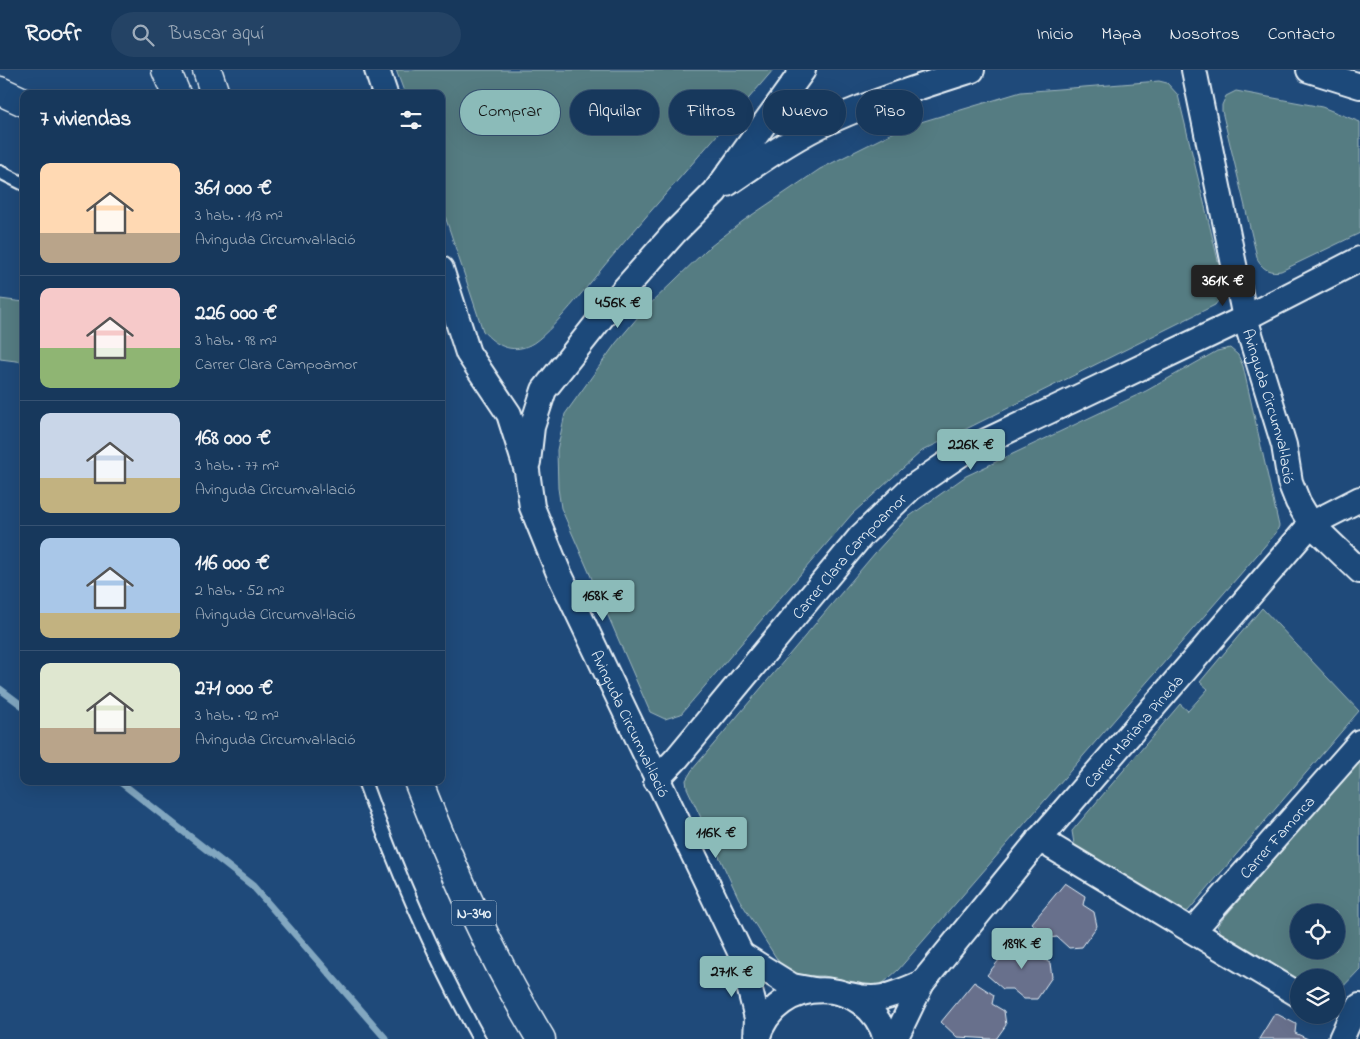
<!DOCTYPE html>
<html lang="es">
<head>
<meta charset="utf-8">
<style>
  body { margin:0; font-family:"Indie Flower",sans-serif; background:#244365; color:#f1f3f6; height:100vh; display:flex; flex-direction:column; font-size:19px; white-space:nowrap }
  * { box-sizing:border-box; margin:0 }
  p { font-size:16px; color:#9eacbb }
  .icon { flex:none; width:28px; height:28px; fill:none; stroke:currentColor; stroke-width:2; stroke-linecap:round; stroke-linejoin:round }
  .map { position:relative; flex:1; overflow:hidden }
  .side { position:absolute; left:20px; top:20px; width:425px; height:695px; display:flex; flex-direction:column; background:#17385c; border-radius:10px; box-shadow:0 5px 20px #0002,0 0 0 1px #365272 }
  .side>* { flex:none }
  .banner { position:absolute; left:460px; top:20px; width:475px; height:45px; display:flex; gap:10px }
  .buttons { position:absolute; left:1290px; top:834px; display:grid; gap:10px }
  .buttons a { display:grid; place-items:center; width:55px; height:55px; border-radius:50%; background:#17385c; box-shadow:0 5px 20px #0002,0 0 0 1px #365272; font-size:25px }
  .price { position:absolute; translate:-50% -42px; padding:0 11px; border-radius:5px; background:#8bbbb9; color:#111; font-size:16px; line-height:32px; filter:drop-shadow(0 1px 2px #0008) }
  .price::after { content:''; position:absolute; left:50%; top:30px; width:15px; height:11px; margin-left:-8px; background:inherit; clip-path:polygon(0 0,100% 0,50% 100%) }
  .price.active { background:#222; color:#fff }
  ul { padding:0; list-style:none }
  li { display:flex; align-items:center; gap:15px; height:125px; padding:0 20px }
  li+li { border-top:1px solid #365272 }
  li span { display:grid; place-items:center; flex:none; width:140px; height:100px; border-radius:10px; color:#555 }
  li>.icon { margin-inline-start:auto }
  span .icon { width:60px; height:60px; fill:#fffc; stroke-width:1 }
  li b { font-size:21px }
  h2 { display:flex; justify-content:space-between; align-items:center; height:60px; padding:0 20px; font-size:21px }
  .tag { padding:0 18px; border-radius:22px; background:#17385c; box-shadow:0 5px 20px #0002,0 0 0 1px #365272; font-size:18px; line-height:45px }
  .tag.active { background:#8bbbb9; color:#111 }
  header { display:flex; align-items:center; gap:30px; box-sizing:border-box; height:70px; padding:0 25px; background:#17385c; border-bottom:1px solid #365272 }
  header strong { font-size:24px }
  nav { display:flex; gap:28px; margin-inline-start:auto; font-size:18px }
  .search { width:350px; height:45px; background:#244365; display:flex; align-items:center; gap:12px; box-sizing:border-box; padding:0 18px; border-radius:28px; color:#9eacbb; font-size:19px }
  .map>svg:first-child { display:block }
  .green { fill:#557c82; stroke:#9eb6bd; fill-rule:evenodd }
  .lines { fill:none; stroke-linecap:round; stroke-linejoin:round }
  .stream { stroke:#82a7c0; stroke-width:7 }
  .building { fill:#686f8c; stroke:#e8f1f8 }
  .lane-casing { stroke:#e8f1f8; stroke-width:16 }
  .street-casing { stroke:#e8f1f8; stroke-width:28 }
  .primary-casing { stroke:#e8f1f8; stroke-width:31 }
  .highway-casing { stroke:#e8f1f8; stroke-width:31 }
  .lane { stroke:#1f4a7a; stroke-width:12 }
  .street { stroke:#1f4a7a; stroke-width:24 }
  .primary { stroke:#1f4a7a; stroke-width:28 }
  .highway { stroke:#1f4a7a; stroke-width:28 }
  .labels { text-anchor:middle; stroke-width:4.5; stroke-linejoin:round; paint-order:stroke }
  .shield { fill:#1f4a7a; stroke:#acbfd2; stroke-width:1 }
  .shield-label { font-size:15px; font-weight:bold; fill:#e8f1f8 }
  .street-label { font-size:16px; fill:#e8f1f8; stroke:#1f4a7a }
</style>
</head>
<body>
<header>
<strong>Roofr</strong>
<div class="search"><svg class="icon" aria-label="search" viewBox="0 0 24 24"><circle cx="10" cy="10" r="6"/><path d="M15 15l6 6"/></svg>Buscar aquí</div>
<nav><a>Inicio</a><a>Mapa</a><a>Nosotros</a><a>Contacto</a></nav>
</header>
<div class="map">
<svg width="1360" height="969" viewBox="0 0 1360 969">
  <rect width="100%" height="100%" fill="#1f4a7a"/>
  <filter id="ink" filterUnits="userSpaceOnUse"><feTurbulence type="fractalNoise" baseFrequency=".02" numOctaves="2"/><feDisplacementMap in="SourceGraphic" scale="10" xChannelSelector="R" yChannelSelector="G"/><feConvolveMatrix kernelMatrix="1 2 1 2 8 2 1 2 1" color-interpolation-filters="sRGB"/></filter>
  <g filter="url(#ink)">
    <g class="green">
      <path d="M396,0H773C719,64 663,126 609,190C593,209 549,266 530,275C511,284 495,275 483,261L441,134V24H405Z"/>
      <path d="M1159,11L1167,13L1178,25L1224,215V223L1215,235L922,381L852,444L681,644L665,649L650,642L561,438L558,418L557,380L565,344L616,273L644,240L706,180L743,151L820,99L904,57L1021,22Z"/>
      <path d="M1236,21L1322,37L1360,52V163L1281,201C1270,203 1264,200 1258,191L1222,41V35L1226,26Z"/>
      <path d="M0,229L24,232V292L0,289Z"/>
      <path d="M1230,278L1238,285L1243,296L1279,456L1276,463L898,900L881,915H869L824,906H797L782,897L739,829L687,718L686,710L692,700L875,483L907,448L966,406L1146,321L1217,281Z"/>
      <path d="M1262,538L1359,641L1188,841L1183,842L1075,780L1072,761L1180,634L1188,641L1208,619L1200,612Z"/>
      <path d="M1360,688V899L1336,924V908H1299V910L1223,866L1217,856ZM1299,842H1336V880H1299Z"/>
    </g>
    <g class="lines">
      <g class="stream">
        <path d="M0,619L24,637"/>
        <path d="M119,711L253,816L386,969"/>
      </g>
    </g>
    <g class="building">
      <path d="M1065,813L1085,826L1083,835L1094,842L1097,856L1082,877L1069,878L1057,867L1048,868L1032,853Z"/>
      <path d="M1020,864L1040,877L1038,886L1050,893L1052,907L1037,929H1024L1012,919H1003L987,905Z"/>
      <path d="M974,912L994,925L992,934L1004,941L1006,955L996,969L957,967L941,952Z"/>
      <path d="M1275,943L1296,954L1295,963L1308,969H1259Z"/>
    </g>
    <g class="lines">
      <defs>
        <g id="lane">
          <path d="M0,102L24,114"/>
          <path d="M364,711C396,800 433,886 479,969"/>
        </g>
        <g id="street">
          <path d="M377,0L385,24"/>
          <path id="s1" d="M1194,0L1245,248L1284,375L1290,412L1298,432L1311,454L1360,501"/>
          <path d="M1309,0L1360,16"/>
          <path d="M727,114C761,91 794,67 832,50C877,30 925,15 972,0"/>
          <path id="s2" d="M441,199L468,283L509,344L527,401L532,437L558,501L741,884L757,948L756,969"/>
          <path d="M528,392L532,357L544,320L621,223L675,162L715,122L803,0"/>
          <path id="s3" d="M656,710L677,688L861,466L911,418L965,381L1245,248L1360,189"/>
          <path d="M1039,769L1299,925"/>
          <path id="s4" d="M1193,861L1360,672"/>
          <path d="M741,884L792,916L814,920"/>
          <path id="s5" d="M922,913L1037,772L1311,454L1360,429"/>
          <path d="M850,925C881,933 894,924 922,913L895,969"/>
          <path d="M757,969C775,904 868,904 886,969"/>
          <path d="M1341,969L1350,949L1360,936"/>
        </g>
        <g id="primary">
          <path d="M166,0L176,24"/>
          <path d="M418,711C453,800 491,887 541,969"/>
        </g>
        <g id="highway">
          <path d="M207,0L215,24"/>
          <path d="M0,21L24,32"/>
        </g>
      </defs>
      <use href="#lane" class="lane-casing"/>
      <use href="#street" class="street-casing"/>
      <use href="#primary" class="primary-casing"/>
      <use href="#highway" class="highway-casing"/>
      <use href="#lane" class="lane"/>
      <use href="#street" class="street"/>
      <use href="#primary" class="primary"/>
      <use href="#highway" class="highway"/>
    </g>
  </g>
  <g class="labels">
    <rect class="shield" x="451.5" y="830.5" width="45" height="25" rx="4"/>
    <g class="shield-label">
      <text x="474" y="848">N-340</text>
    </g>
    <g class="street-label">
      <text dy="6" stroke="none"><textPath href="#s1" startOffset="345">Avinguda Circumval·lació</textPath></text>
      <text dy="6" stroke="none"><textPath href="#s3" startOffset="296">Carrer Clara Campoamor</textPath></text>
      <text dy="6" stroke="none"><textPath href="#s2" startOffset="496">Avinguda Circumval·lació</textPath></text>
      <text dy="6" stroke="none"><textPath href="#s5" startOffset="329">Carrer Mariana Pineda</textPath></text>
      <text dy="6" stroke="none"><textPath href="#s4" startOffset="126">Carrer Famorca</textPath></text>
    </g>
  </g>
</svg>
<div class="buttons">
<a><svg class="icon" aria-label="locate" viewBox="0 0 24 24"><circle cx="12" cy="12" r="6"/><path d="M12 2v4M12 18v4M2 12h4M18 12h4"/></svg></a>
<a><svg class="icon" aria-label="layers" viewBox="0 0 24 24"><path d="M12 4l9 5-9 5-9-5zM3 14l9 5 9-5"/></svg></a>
</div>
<b class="price active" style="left:1223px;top:237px">361K €</b>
<b class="price" style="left:618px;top:259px">456K €</b>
<b class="price" style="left:971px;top:401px">226K €</b>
<b class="price" style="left:603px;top:552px">168K €</b>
<b class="price" style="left:716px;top:789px">116K €</b>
<b class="price" style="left:1022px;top:900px">189K €</b>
<b class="price" style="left:732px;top:928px">271K €</b>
<div class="banner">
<a class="tag active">Comprar</a>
<a class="tag">Alquilar</a>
<a class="tag">Filtros</a>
<a class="tag">Nuevo</a>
<a class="tag">Piso</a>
</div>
<section class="side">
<h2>7 viviendas<svg class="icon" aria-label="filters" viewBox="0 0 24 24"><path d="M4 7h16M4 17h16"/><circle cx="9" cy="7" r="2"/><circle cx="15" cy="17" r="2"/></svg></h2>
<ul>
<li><span style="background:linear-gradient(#ffd9b3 70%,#b9a48a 0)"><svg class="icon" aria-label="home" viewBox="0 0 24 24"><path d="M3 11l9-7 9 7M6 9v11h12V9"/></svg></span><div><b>361 000 €</b><p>3 hab. · 113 m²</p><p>Avinguda Circumval·lació</p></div></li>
<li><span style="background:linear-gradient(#f6c9c9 60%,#8fb573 0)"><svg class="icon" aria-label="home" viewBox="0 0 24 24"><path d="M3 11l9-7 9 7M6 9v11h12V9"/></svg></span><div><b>226 000 €</b><p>3 hab. · 98 m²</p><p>Carrer Clara Campoamor</p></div></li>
<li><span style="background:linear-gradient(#c9d6e8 65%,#c2b280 0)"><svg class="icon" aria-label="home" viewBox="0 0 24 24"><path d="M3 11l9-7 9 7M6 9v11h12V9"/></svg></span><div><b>168 000 €</b><p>3 hab. · 77 m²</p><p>Avinguda Circumval·lació</p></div></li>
<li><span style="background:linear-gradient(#a9c7e8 75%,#c2b280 0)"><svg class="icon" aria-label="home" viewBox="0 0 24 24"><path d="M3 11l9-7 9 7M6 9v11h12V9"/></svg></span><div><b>116 000 €</b><p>2 hab. · 52 m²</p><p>Avinguda Circumval·lació</p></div></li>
<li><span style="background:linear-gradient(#dfe7d0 65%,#b9a48a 0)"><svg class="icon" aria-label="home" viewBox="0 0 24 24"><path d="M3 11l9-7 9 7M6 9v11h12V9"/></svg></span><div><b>271 000 €</b><p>3 hab. · 92 m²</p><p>Avinguda Circumval·lació</p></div></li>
</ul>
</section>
</div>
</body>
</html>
